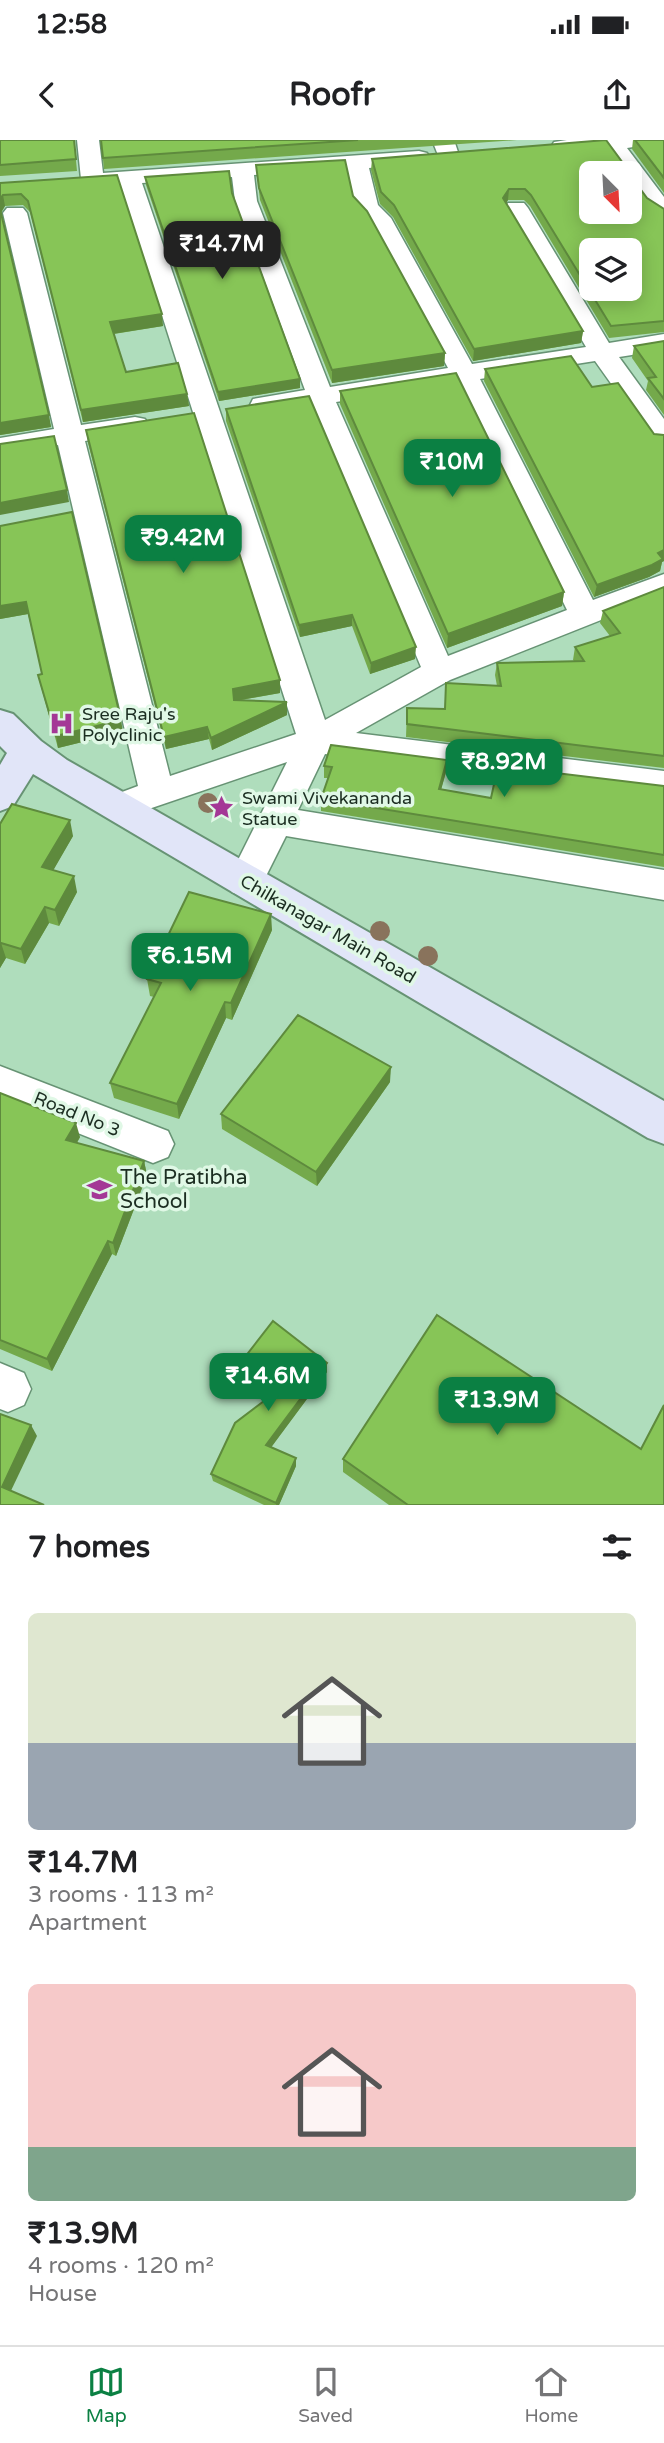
<!DOCTYPE html>
<html lang="en">
<head>
<meta charset="utf-8">
<style>
  body { margin:0; font-family:"Varela Round",sans-serif; background:#f2f2f2; color:#202124; height:100vh; display:flex; flex-direction:column; font-size:26px; white-space:nowrap }
  * { box-sizing:border-box; margin:0 }
  p { font-size:23px; color:#757577 }
  .icon { flex:none; width:38px; height:38px; fill:none; stroke:currentColor; stroke-width:2; stroke-linecap:round; stroke-linejoin:round }
  .map { position:relative; height:1365px; overflow:hidden }
  .panel { display:flex; flex-direction:column; background:#fff; flex:1 }
  .panel>* { flex:none }
  .needle { width:46px; rotate:156deg }
  .controls { position:absolute; left:579px; top:21px; display:grid; gap:14px }
  .controls a { display:grid; place-items:center; width:63px; height:63px; border-radius:10px; background:#fff; box-shadow:0 4px 18px #0003; font-size:35px }
  .price { position:absolute; translate:-50% -60px; padding:0 16px; border-radius:14px; background:#0b8043; color:#fff; font-size:23px; line-height:46px; filter:drop-shadow(0 2px 4px #0008) }
  .price::after { content:''; position:absolute; left:50%; top:42px; width:21px; height:16px; margin-left:-10px; background:inherit; clip-path:polygon(0 0,100% 0,50% 100%) }
  .price.on { background:#222; color:#fff }
  ul { padding:0; list-style:none }
  li { display:grid; align-content:center; gap:14px; height:371px; padding:0 28px }
  li span { display:grid; place-items:center; height:217px; border-radius:10px; color:#555 }
  li>.icon { margin-inline-start:auto }
  span .icon { width:126px; height:126px; fill:#fffc; stroke-width:1 }
  li b { font-size:30px }
  h2 { display:flex; justify-content:space-between; align-items:center; height:84px; padding:0 28px; font-size:30px }
  .status { display:flex; justify-content:space-between; align-items:center; height:49px; padding:0 35px; background:#fff; direction:ltr }
  .status svg { height:19px; fill:currentColor }
  header { display:flex; justify-content:space-between; align-items:center; height:91px; padding:0 28px; background:#fff; font-size:32px; font-weight:800 }
  .dock { display:flex; justify-content:space-around; align-items:center; height:98px; border-top:2px solid #e0e0e0; background:#fff; font-size:19px; color:#757577 }
  .dock a { display:grid; justify-items:center; gap:4px }
  .dock .on { color:#0b8043 }
  .map>svg:first-child { display:block }
  .lines { fill:none; stroke-linecap:round; stroke-linejoin:round }
  .street-casing { stroke:#679374; stroke-width:3 }
  .secondary-casing { stroke:#679374; stroke-width:4 }
  .street { fill:#fff; fill-rule:evenodd }
  .secondary { fill:#e1e5f8; fill-rule:evenodd }
  .tree { fill:#89735c }
  .wall { fill:#74a94b }
  .shaded-wall { fill:#5e8a3d }
  .building { fill:#87c557; stroke:#5e8a3d; stroke-width:2; fill-rule:evenodd }
  .labels { text-anchor:middle; stroke-width:7; stroke-linejoin:round; paint-order:stroke }
  .poi-label { font-size:18px; fill:#1b2d21; stroke:#e0f8e6; text-anchor:start }
  .street-label { font-size:18px; fill:#1b2d21; stroke:#e0f8e6 }
  .near-poi-label { font-size:21px; fill:#1b2d21; stroke:#e0f8e6; text-anchor:start }
</style>
</head>
<body>
<div class="status"><b>12:58</b><svg viewBox="0 0 49 12"><path d="M0 12V9h3v3zM5 12V6h3v6zM10 12V3h3v9zM15 12V0h3v12zM26 1h20v11H26zM47 4h2v5h-2z"/></svg></div>
<header><svg class="icon" aria-label="back" viewBox="0 0 24 24"><path d="M15 5l-7 7 7 7"/></svg>Roofr<svg class="icon" aria-label="share" viewBox="0 0 24 24"><path d="M12 15V3M7 8l5-5 5 5M5 13v7h14v-7"/></svg></header>
<div class="map">
<svg width="664" height="1365" viewBox="0 0 664 1365">
  <rect width="100%" height="100%" fill="#afddbc"/>
  <g class="lines">
    <defs>
      <g id="street">
        <path d="M77,0H99L103,33L419,11L427,13L430,18L427,23L369,28L378,65L391,78L472,224L586,207L504,68L508,63H524L528,68L609,203L664,194V210L619,217L664,279V306L654,304L595,221L480,239L593,460L664,434V455L450,540L356,593L664,631V657L325,614L298,670L664,730V760L286,696L258,752L245,757L232,752L227,742L287,622L134,674L122,670L117,661L122,652L138,646L58,305L0,314V298L54,289L3,73L7,68H23L27,73L81,285L135,277L145,279L149,285L145,291L85,301L170,636L296,594L120,44H84L81,39ZM347,29L355,68L369,82L448,228L330,247L257,61L254,35ZM232,37L235,61L305,250L253,259L250,265L253,271L263,273L311,266L421,527L325,580L142,43ZM456,243L567,470L448,516L336,262Z"/>
        <path d="M432,0H454L459,15L456,20H440Z"/>
        <path d="M567,0H649L646,5L627,8L664,57V80C649,76 630,48 630,33H623L606,9L562,14L554,12L551,7L554,2Z"/>
        <path d="M0,926L168,991L174,1004L168,1017L153,1023L0,962Z"/>
        <path d="M0,1223L24,1233L31,1249L24,1265L8,1272L0,1269Z"/>
      </g>
      <path id="secondary" d="M0,570L13,574L41,601L67,620L664,961V1004L648,998L33,634L13,666L0,671V625L7,613L0,606Z"/>
    </defs>
    <use href="#street" class="street-casing"/>
    <use href="#secondary" class="secondary-casing"/>
    <use href="#street" class="street"/>
    <use href="#secondary" class="secondary"/>
  </g>
  <g class="tree">
    <circle cx="208" cy="663" r="10"/>
    <circle cx="380" cy="791" r="10"/>
    <circle cx="428" cy="816" r="10"/>
  </g>
  <g class="wall">
    <path d="M0,0H74L77,31L0,36Z"/>
    <path d="M101,0H517L104,29Z"/>
    <path d="M633,0H664V53L632,9Z"/>
    <path d="M372,19L636,43L647,58L664,69V192L609,198L530,66L524,60H508L506,63L583,191L581,203L473,221L393,77L380,64L371,30Z"/>
    <path d="M256,25L353,56L445,213L444,226L332,243L260,60Z"/>
    <path d="M117,35L163,186L114,194L126,232L187,254L189,266L83,282L30,72L23,65L5,66L1,73L51,287L0,295V43Z"/>
    <path d="M145,37L232,53L300,239V248L219,261L146,45Z"/>
    <path d="M664,201V275L646,250L648,241L632,218L634,206Z"/>
    <path d="M485,229L592,247L654,294L664,295V421L662,422L660,431L649,437L594,457L484,241Z"/>
    <path d="M340,251L564,452L562,466L447,508L340,264Z"/>
    <path d="M226,269L415,519L370,534L352,486L300,497L226,281Z"/>
    <path d="M86,290L280,540V553L241,560L287,575L212,610L209,599L166,609L88,303Z"/>
    <path d="M0,386L123,592L58,608L41,547L38,535L42,534L28,474L0,479Z"/>
    <path d="M664,447V628L406,597L407,568L444,569L497,546L495,535L497,523L574,521L573,520L575,507L610,496L600,483L603,471Z"/>
    <path d="M447,620L446,632L441,649L491,658L664,646V727L321,671V659L328,638H324V626Z"/>
    <path d="M0,684L73,696L53,730L77,752L59,786L49,783L25,824L6,818L0,828Z"/>
    <path d="M272,790L232,880L226,878L179,979L114,958L110,943L154,857L150,856L147,839Z"/>
    <path d="M390,942L317,1046L222,989L221,974Z"/>
    <path d="M0,953L80,997L77,1003L144,1021L147,1035L116,1116L112,1114L52,1231L0,1209Z"/>
    <path d="M327,1223V1232L271,1307L296,1326L279,1365H264L213,1341L211,1334L263,1261L235,1239L234,1231Z"/>
    <path d="M641,1309L664,1365H389L343,1332V1319Z"/>
  </g>
  <g class="shaded-wall">
    <path d="M509,49L508,60L502,69L503,58Z"/>
    <path d="M3,55L5,66L0,74V59Z"/>
    <path d="M162,174L163,186L112,194L110,182Z"/>
    <path d="M583,191L581,203L473,221L474,209Z"/>
    <path d="M445,213L444,226L332,243V230Z"/>
    <path d="M300,239V248L219,261L218,252Z"/>
    <path d="M187,254L189,266L83,282L81,270Z"/>
    <path d="M49,275L51,287L0,295V283Z"/>
    <path d="M67,350L69,362L0,375V363Z"/>
    <path d="M664,410V421L662,422L660,431L649,437L594,457L597,445Z"/>
    <path d="M564,452L562,466L447,508L448,494Z"/>
    <path d="M26,462L28,474L0,479V466Z"/>
    <path d="M352,475V486L300,497L299,485Z"/>
    <path d="M416,507L415,519L370,534L371,523Z"/>
    <path d="M280,540V553L234,561L233,549Z"/>
    <path d="M287,562V575L212,610L211,598Z"/>
    <path d="M121,580L123,592L58,608L56,596Z"/>
    <path d="M207,587L209,599L166,609L164,597Z"/>
    <path d="M447,620L446,632L438,661L439,649Z"/>
    <path d="M70,680L73,696L46,743L42,727Z"/>
    <path d="M74,736L77,752L59,786L55,770Z"/>
    <path d="M45,767L49,783L25,824L21,809Z"/>
    <path d="M271,774L272,790L232,880L231,863Z"/>
    <path d="M1,803L6,818L0,828V805Z"/>
    <path d="M225,862L226,878L179,979L177,964Z"/>
    <path d="M391,927L390,942L317,1046L316,1032Z"/>
    <path d="M76,983L80,997L70,1014L66,1000Z"/>
    <path d="M144,1021L147,1035L116,1116L113,1103Z"/>
    <path d="M108,1101L112,1114L52,1231L47,1219Z"/>
    <path d="M327,1223V1232L267,1313L266,1305Z"/>
    <path d="M31,1285L37,1296L8,1357L2,1347Z"/>
    <path d="M296,1318V1326L279,1365H276Z"/>
  </g>
  <g class="building">
    <path d="M0,0H74L76,19L0,25Z"/>
    <path d="M101,0H358L103,18Z"/>
    <path d="M606,0L623,23L630,24L636,43L647,58L664,69V181L611,186L531,55L525,49H509L503,58L583,191L474,209L394,65L381,52L372,19ZM592,33H630V72H592ZM592,110H630V149H592Z"/>
    <path d="M635,0H664V38Z"/>
    <path d="M345,20L353,56L367,71L445,213L332,230L259,48L256,25Z"/>
    <path d="M229,31L232,53L300,239L218,252L145,37Z"/>
    <path d="M117,35L162,174L110,182L126,232L178,223L187,254L81,270L28,61L21,54L3,55L0,59V43Z"/>
    <path d="M0,69L49,275L0,283Z"/>
    <path d="M664,201V259L648,238L656,237L634,206Z"/>
    <path d="M571,216L592,247L618,243L654,294L664,295V410L658,413L663,419L652,425L597,445L485,229Z"/>
    <path d="M456,233L564,452L448,494L340,251Z"/>
    <path d="M309,256L416,507L371,523L352,475L299,485L226,269Z"/>
    <path d="M194,273L280,540L233,549L234,560L287,562L211,598L207,587L164,597L86,290Z"/>
    <path d="M54,296L67,350L0,363V304Z"/>
    <path d="M72,372L121,580L56,596L38,535L42,534L26,462L0,466V386Z"/>
    <path d="M664,447V616L407,584V568L445,569L446,543L501,546L497,523L584,521L575,507L620,493L603,471Z"/>
    <path d="M331,605L447,620L439,649L491,658L498,626L664,646V715L321,659L332,627L324,626Z"/>
    <path d="M12,664L70,680L42,727L74,736L55,770L45,767L21,809L1,803L0,805V684Z"/>
    <path d="M189,752L271,774L231,863L225,862L177,964L110,943L161,843L147,839Z"/>
    <path d="M298,875L391,927L316,1032L221,974Z"/>
    <path d="M0,953L76,983L66,1000L144,1021L113,1103L108,1101L47,1219L0,1200Z"/>
    <path d="M437,1175L641,1309L664,1265V1365H408L343,1319Z"/>
    <path d="M273,1181L327,1223L266,1305L296,1318L276,1363L211,1334L235,1283L268,1258L234,1231Z"/>
    <path d="M0,1274L31,1285L2,1347L44,1365H0Z"/>
  </g>
  <defs>
    <symbol id="hospital-bare" viewBox="-9 -9 18 18"><path d="M-5-5h3v3.5h4V-5h3V5h-3V1.5h-4V5h-3Z" fill="#a43796" stroke="#e0f8e6" stroke-width="2.5" paint-order="stroke"/></symbol>
    <symbol id="sight-bare" viewBox="-9 -9 18 18"><path d="M0-6L1.8-2.2L6-1.7L2.9 1.2L3.7 5.4L0 3.3L-3.7 5.4L-2.9 1.2L-6-1.7L-1.8-2.2Z" fill="#a43796" stroke="#e0f8e6" stroke-width="2.5" paint-order="stroke"/></symbol>
    <symbol id="school-bare" viewBox="-9 -9 18 18"><path d="M0-5L7-2L0 1L-7-2ZM-4 1L0 2.5L4 1V4Q0 6-4 4Z" fill="#a43796" stroke="#e0f8e6" stroke-width="2.5" paint-order="stroke"/></symbol>
  </defs>
  <g fill-rule="evenodd">
    <use href="#hospital-bare" x="44" y="566" width="35" height="35"/>
    <use href="#sight-bare" x="204" y="650" width="35" height="35"/>
    <use href="#school-bare" x="82" y="1032" width="35" height="35"/>
  </g>
  <g class="labels">
    <g class="poi-label">
      <text x="82" y="580">Sree Raju's<tspan x="82" dy="21">Polyclinic</tspan></text>
      <text x="242" y="664">Swami Vivekananda<tspan x="242" dy="21">Statue</tspan></text>
    </g>
    <g class="street-label">
      <text transform="translate(328 789) rotate(30)" y="6">Chilkanagar Main Road</text>
      <text transform="translate(77 974) rotate(22)" y="6">Road No 3</text>
    </g>
    <g class="near-poi-label">
      <text x="120" y="1044">The Pratibha<tspan x="120" dy="24">School</tspan></text>
    </g>
  </g>
</svg>
<div class="controls">
<a><svg class="needle" viewBox="-14 -14 28 28"><path d="M0-13l5 13h-10z" fill="#e53935"/><path d="M0 13l5-13h-10z" fill="#757577"/></svg></a>
<a><svg class="icon" aria-label="layers" viewBox="0 0 24 24"><path d="M12 4l9 5-9 5-9-5zM3 14l9 5 9-5"/></svg></a>
</div>
<b class="price on" style="left:222px;top:141px">₹14.7M</b>
<b class="price" style="left:452px;top:359px">₹10M</b>
<b class="price" style="left:183px;top:435px">₹9.42M</b>
<b class="price" style="left:504px;top:659px">₹8.92M</b>
<b class="price" style="left:190px;top:853px">₹6.15M</b>
<b class="price" style="left:268px;top:1273px">₹14.6M</b>
<b class="price" style="left:497px;top:1297px">₹13.9M</b>
</div>
<section class="panel">
<h2>7 homes<svg class="icon" aria-label="filters" viewBox="0 0 24 24"><path d="M4 7h16M4 17h16"/><circle cx="9" cy="7" r="2"/><circle cx="15" cy="17" r="2"/></svg></h2>
<ul>
<li><span style="background:linear-gradient(#dfe7d0 60%,#9aa5b1 0)"><svg class="icon" aria-label="home" viewBox="0 0 24 24"><path d="M3 11l9-7 9 7M6 9v11h12V9"/></svg></span><div><b>₹14.7M</b><p>3 rooms · 113 m²</p><p>Apartment</p></div></li>
<li><span style="background:linear-gradient(#f6c9c9 75%,#7fa58c 0)"><svg class="icon" aria-label="home" viewBox="0 0 24 24"><path d="M3 11l9-7 9 7M6 9v11h12V9"/></svg></span><div><b>₹13.9M</b><p>4 rooms · 120 m²</p><p>House</p></div></li>
</ul>
</section>
<nav class="dock">
<a class="on"><svg class="icon" aria-label="map" viewBox="0 0 24 24"><path d="M3 6l6-2 6 2 6-2v14l-6 2-6-2-6 2zM9 4v14M15 6v14"/></svg>Map</a>
<a><svg class="icon" aria-label="saved" viewBox="0 0 24 24"><path d="M7 4h10v16l-5-4-5 4z"/></svg>Saved</a>
<a><svg class="icon" aria-label="home" viewBox="0 0 24 24"><path d="M3 11l9-7 9 7M6 9v11h12V9"/></svg>Home</a>
</nav>
</body>
</html>
